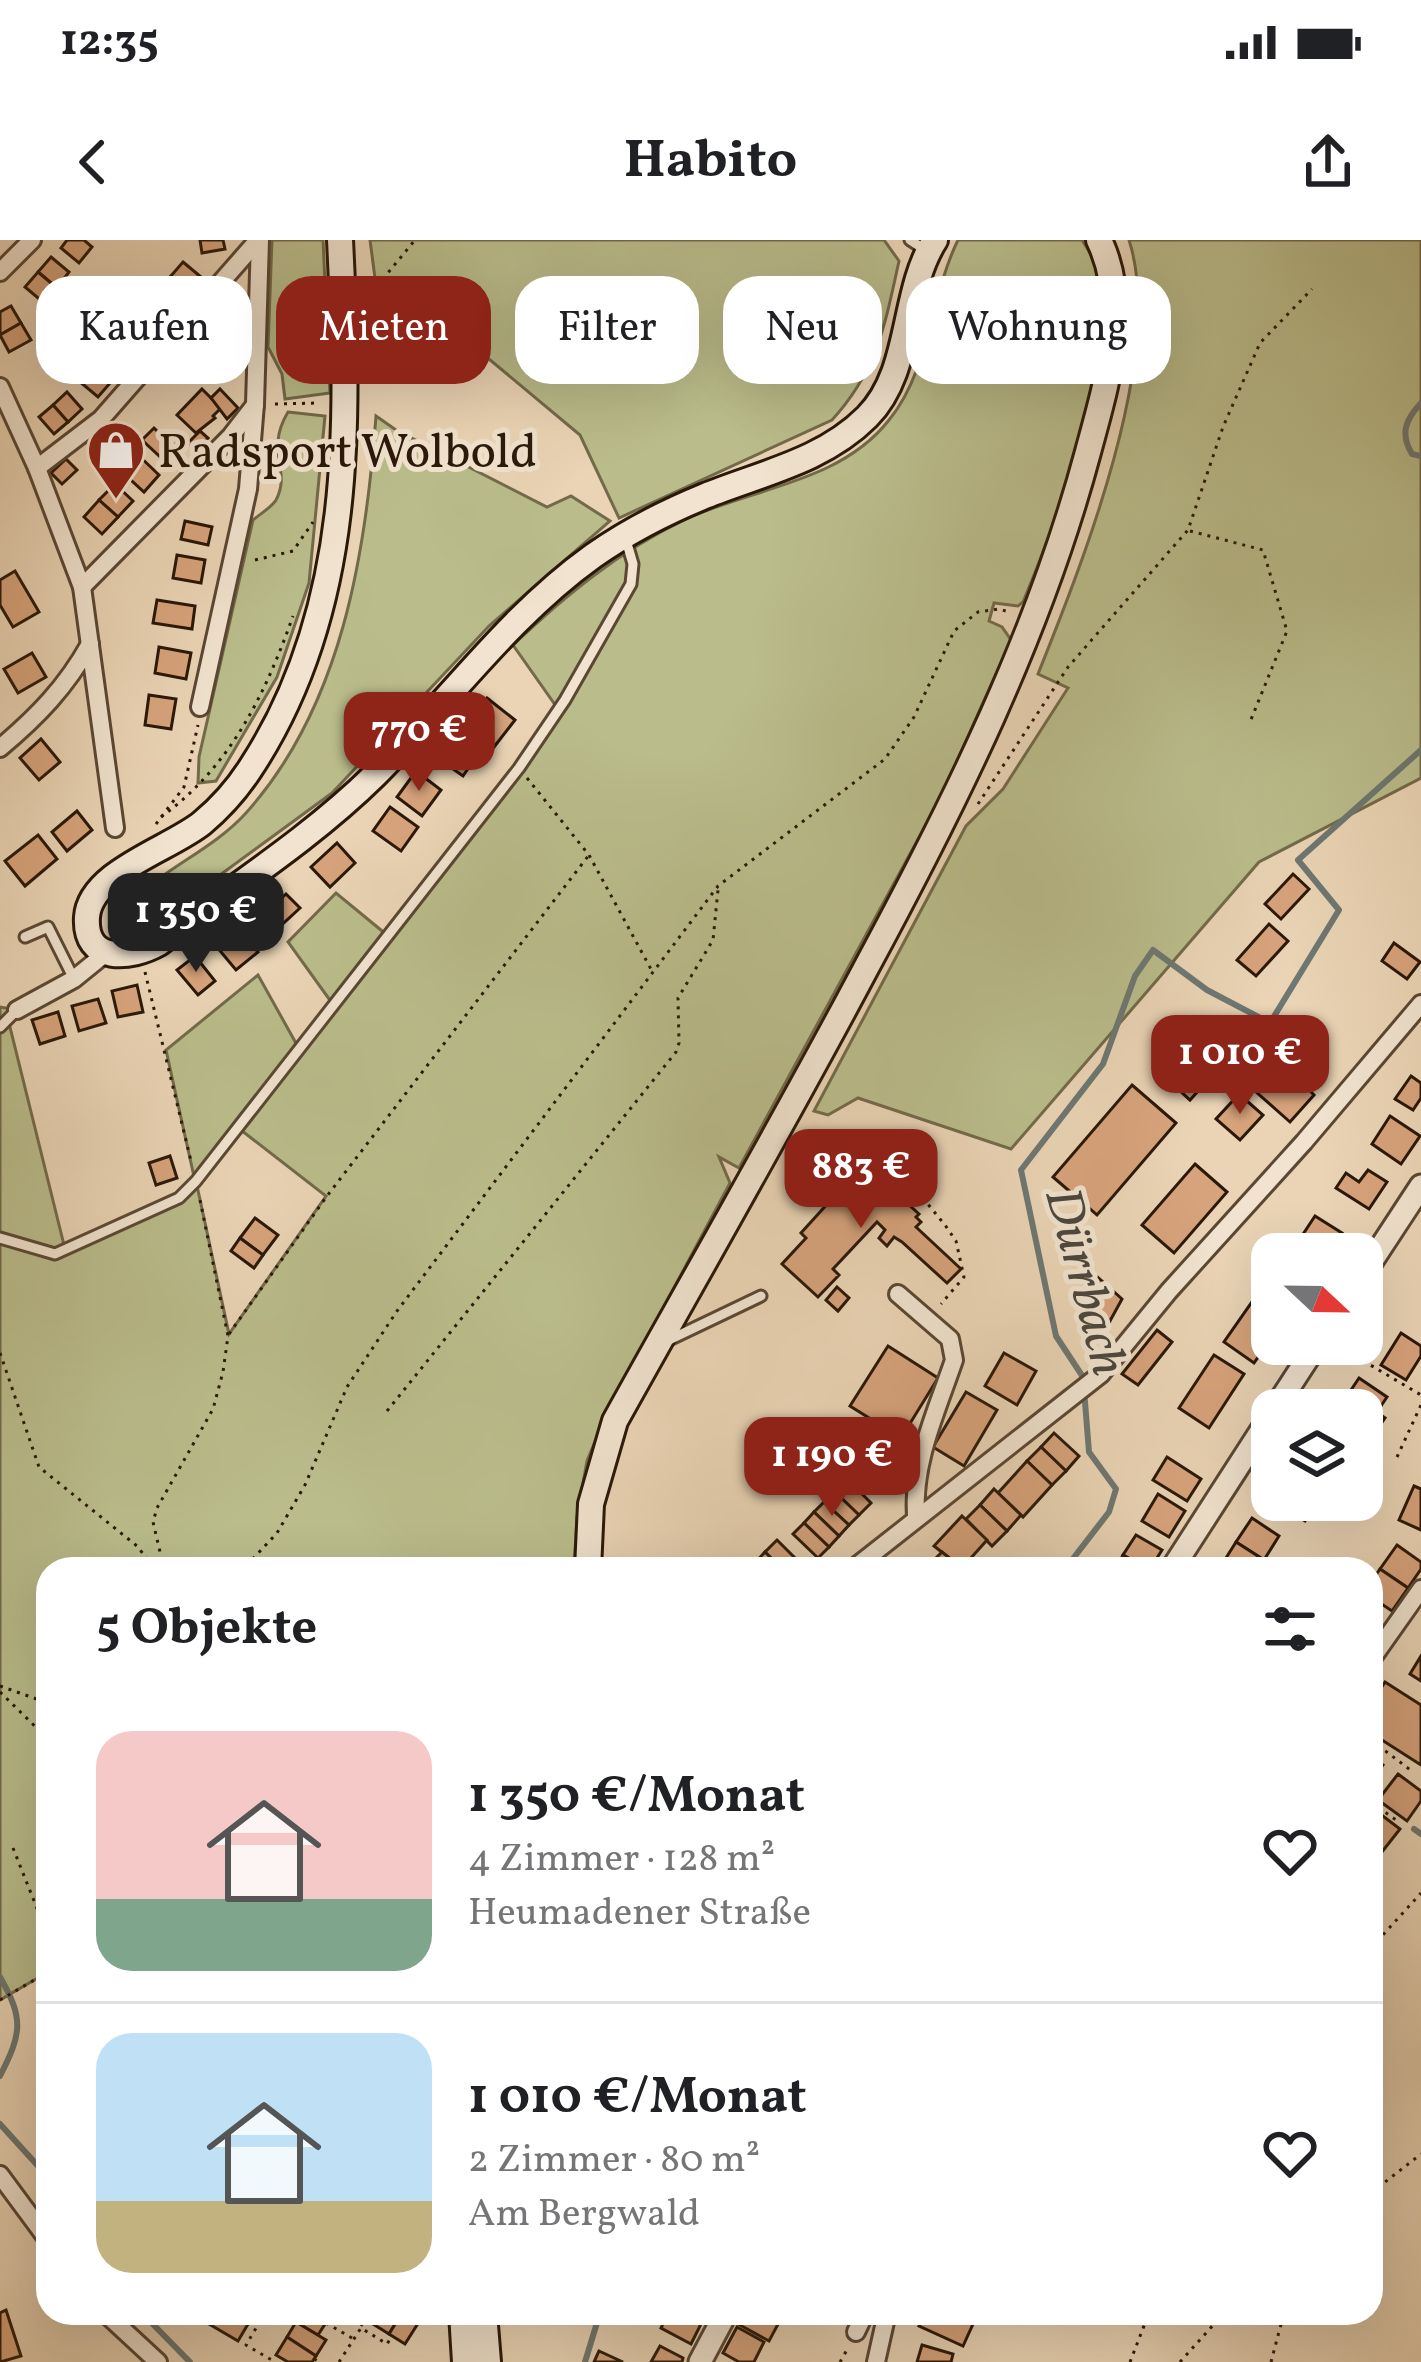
<!DOCTYPE html>
<html lang="de">
<head>
<meta charset="utf-8">
<style>
  body { margin:0; font-family:Vollkorn,serif; background:#f2f2f2; color:#202124; height:100vh; display:flex; flex-direction:column; font-size:45px; white-space:nowrap }
  * { box-sizing:border-box; margin:0 }
  p { font-size:39px; color:#757577 }
  .icon { flex:none; width:66px; height:66px; fill:none; stroke:currentColor; stroke-width:2; stroke-linecap:round; stroke-linejoin:round }
  .map { position:relative; flex:1; overflow:hidden }
  .side { position:absolute; left:36px; top:1317px; width:1347px; height:768px; display:flex; flex-direction:column; background:#fff; border-radius:36px; box-shadow:0 12px 48px #0002 }
  .side>* { flex:none }
  .guide { position:absolute; left:36px; top:36px; width:1350px; height:108px; display:flex; gap:24px }
  .needle { width:78px; rotate:112deg }
  .tools { position:absolute; left:1251px; top:993px; display:grid; gap:24px }
  .tools a { display:grid; place-items:center; width:132px; height:132px; border-radius:24px; background:#fff; box-shadow:0 12px 48px #0002; font-size:60px }
  .price { position:absolute; translate:-50% -102px; padding:0 27px; border-radius:24px; background:#8f2418; color:#fff; font-size:39px; line-height:78px; filter:drop-shadow(0 3px 6px #0008) }
  .price::after { content:''; position:absolute; left:50%; top:72px; width:36px; height:27px; margin-left:-18px; background:inherit; clip-path:polygon(0 0,100% 0,50% 100%) }
  .price.on { background:#222; color:#fff }
  ul { padding:0; list-style:none }
  li { display:flex; align-items:center; gap:36px; height:300px; padding:0 60px }
  li+li { border-top:3px solid #e0e0e0 }
  li span { display:grid; place-items:center; flex:none; width:336px; height:240px; border-radius:36px; color:#555 }
  li>.icon { margin-inline-start:auto }
  span .icon { width:144px; height:144px; fill:#fffc; stroke-width:1 }
  li b { font-size:51px }
  h2 { display:flex; justify-content:space-between; align-items:center; height:144px; padding:0 60px; font-size:51px }
  .pill { padding:0 42px; border-radius:36px; background:#fff; box-shadow:0 12px 48px #0002; font-size:42px; line-height:108px }
  .pill.on { background:#8f2418; color:#fff }
  .status { display:flex; justify-content:space-between; align-items:center; height:84px; padding:0 60px; background:#fff; direction:ltr }
  .status svg { height:33px; fill:currentColor }
  header { display:flex; justify-content:space-between; align-items:center; height:156px; padding:0 60px; background:#fff; font-size:54px; font-weight:700 }
  .map>svg:first-child { display:block }
  .green { fill:#babc8b; stroke:#726a4a; stroke-width:3; fill-rule:evenodd }
  .lines { fill:none; stroke-linecap:round; stroke-linejoin:round }
  .stream { stroke:#6e7772; stroke-width:6 }
  .building { fill:#d7a37c; stroke:#2a1809; stroke-width:3 }
  .service-casing { stroke:#5a4734; stroke-width:15 }
  .minor-casing { stroke:#5a4734; stroke-width:22 }
  .tertiary-casing { stroke:#5a4734; stroke-width:27 }
  .secondary-casing { stroke:#2a1809; stroke-width:30 }
  .path { stroke:#2a1809; stroke-width:3; stroke-dasharray:3 6; stroke-linecap:butt }
  .service { stroke:#f1e3cf; stroke-width:9 }
  .minor { stroke:#f1e3cf; stroke-width:16 }
  .tertiary { stroke:#f1e3cf; stroke-width:21 }
  .secondary { stroke:#f1e3cf; stroke-width:24 }
  .labels { text-anchor:middle; stroke-width:10; stroke-linejoin:round; paint-order:stroke }
  .poi-label { font-size:48px; fill:#2a1809; stroke:#f1e3cf; text-anchor:start }
  .water-label { font-size:51px; font-style:italic; fill:#4c473e; stroke:#f1e3cf }
</style>
</head>
<body>
<div class="status"><b>12:35</b><svg viewBox="0 0 49 12"><path d="M0 12V9h3v3zM5 12V6h3v6zM10 12V3h3v9zM15 12V0h3v12zM26 1h20v11H26zM47 4h2v5h-2z"/></svg></div>
<header><svg class="icon" aria-label="back" viewBox="0 0 24 24"><path d="M15 5l-7 7 7 7"/></svg>Habito<svg class="icon" aria-label="share" viewBox="0 0 24 24"><path d="M12 15V3M7 8l5-5 5 5M5 13v7h14v-7"/></svg></header>
<div class="map">
<svg width="1421" height="2122" viewBox="0 0 1421 2122">
  <rect width="100%" height="100%" fill="#ead4b5"/>
  <filter id="stains"><feTurbulence type="fractalNoise" baseFrequency=".00167" numOctaves="4"/><feColorMatrix values="0 0 0 0 .2 0 0 0 0 .09 0 0 0 0 .02 0 0 0 .5 -.17"/></filter>
  <radialGradient id="worn" r=".72"><stop offset=".6" stop-color="#630" stop-opacity="0"/><stop offset="1" stop-color="#630" stop-opacity=".3"/></radialGradient>
  <g class="green">
    <path d="M272,0H323L330,153L285,159L282,134L268,107Z"/>
    <path d="M370,0H884L899,21C885,85 877,131 832,180L619,278L580,195L483,114L378,61Z"/>
    <path d="M958,0H1082C1094,18 1103,37 1105,60C1112,134 1053,290 1023,362L1018,366L994,363L989,381L1002,387L1011,400L941,557L739,928L719,917L730,943L606,1175L587,1221L577,1277L574,1329H48V1732L0,1760V767L17,770L8,779L65,1009L179,958L195,941L166,810L258,735L297,805L332,763L288,702L336,653L387,695L558,469L513,405C566,355 618,312 684,280C751,248 840,243 889,180C930,130 930,57 958,0ZM237,887L326,956L229,1094L196,941Z"/>
    <path d="M1129,0H1421V538L1259,622L1011,909L858,858L828,875L814,871L966,586L1003,549L1068,448L1038,434C1082,324 1166,115 1129,0Z"/>
    <path d="M288,172L325,176L309,343L277,437L216,541L198,543L199,517L253,280C260,274 272,267 276,260C292,230 264,212 288,172Z"/>
    <path d="M376,176L396,190L547,267L571,256L610,281L489,386L332,553L164,676L143,651C176,623 216,606 246,573C342,466 366,313 376,176Z"/>
  </g>
  <g class="lines">
    <g class="stream">
      <path d="M1421,163C1405,180 1400,194 1412,214L1421,216"/>
      <path d="M1065,1329L1109,1272L1116,1249L1089,1212L1083,1137L1056,1096L1021,930L1103,824L1135,736L1153,710L1207,750L1270,783L1339,670L1298,620L1421,510"/>
      <path d="M1414,1589L1421,1594"/>
      <path d="M0,1737C24,1779 22,1793 0,1836"/>
      <path d="M0,1884L48,1937"/>
      <path d="M142,2073L190,2122"/>
      <path d="M585,2122L600,2073"/>
    </g>
  </g>
  <g class="building">
    <path d="M67,0H84L92,7L79,23L61,8Z"/>
    <path d="M200,0H223L225,9L202,13Z"/>
    <path d="M51,17L69,32L57,48L38,32Z"/>
    <path d="M183,22L201,37L188,52L170,37Z"/>
    <path d="M38,32L57,48L44,63L25,47Z"/>
    <path d="M170,37L188,52L176,67L158,52Z"/>
    <path d="M11,66L21,83L0,95V72Z"/>
    <path d="M143,66L162,82L150,97L131,81Z"/>
    <path d="M212,79L233,97L214,120L208,115L199,125L184,112Z"/>
    <path d="M131,81L150,97L138,111L119,95Z"/>
    <path d="M21,83L31,100L9,112L0,95Z"/>
    <path d="M105,111L124,127L111,142L92,126Z"/>
    <path d="M92,126L111,142L98,157L79,141Z"/>
    <path d="M202,149L221,168L213,176L215,178L196,193L177,175Z"/>
    <path d="M220,149L238,168L227,179L211,158Z"/>
    <path d="M67,152L82,169L68,182L53,165Z"/>
    <path d="M53,165L68,182L54,194L39,177Z"/>
    <path d="M154,188L165,199L170,193L185,207L169,225L142,200Z"/>
    <path d="M200,191L208,198L196,210L188,203Z"/>
    <path d="M134,211L159,235L144,252L119,229Z"/>
    <path d="M66,219L77,230L62,244L51,233Z"/>
    <path d="M115,244L133,261L118,277L99,260Z"/>
    <path d="M99,260L118,277L102,294L84,277Z"/>
    <path d="M185,281L212,287L208,305L181,299Z"/>
    <path d="M177,315L205,320L201,343L173,338Z"/>
    <path d="M15,331L39,372L13,387L0,365V340Z"/>
    <path d="M157,360L195,366L192,389L153,383Z"/>
    <path d="M159,407L191,413L186,439L155,433Z"/>
    <path d="M32,413L46,437L18,453L4,429Z"/>
    <path d="M149,455L176,459L171,489L145,485Z"/>
    <path d="M487,458L515,480L494,507L466,484Z"/>
    <path d="M452,495L478,514L463,536L436,517Z"/>
    <path d="M41,499L60,522L39,540L20,518Z"/>
    <path d="M416,531L441,550L422,576L397,557Z"/>
    <path d="M390,567L418,587L401,611L373,591Z"/>
    <path d="M77,571L92,590L67,611L52,592Z"/>
    <path d="M38,595L57,619L25,646L5,621Z"/>
    <path d="M337,603L355,623L330,647L311,627Z"/>
    <path d="M1293,634L1309,649L1281,679L1265,664Z"/>
    <path d="M286,654L300,668L276,690L263,675Z"/>
    <path d="M1269,684L1288,701L1256,736L1237,720Z"/>
    <path d="M238,688L258,712L236,730L216,706Z"/>
    <path d="M1394,703L1420,722L1407,739L1382,721Z"/>
    <path d="M195,716L215,741L198,755L177,730Z"/>
    <path d="M137,745L143,772L118,777L112,751Z"/>
    <path d="M98,759L106,783L79,791L72,766Z"/>
    <path d="M58,772L65,796L40,804L32,780Z"/>
    <path d="M1214,781L1240,804L1190,860L1164,836Z"/>
    <path d="M1266,804L1314,855L1290,882L1247,844L1250,841L1241,832Z"/>
    <path d="M1411,836L1421,843V858L1413,870L1395,859Z"/>
    <path d="M1132,845L1176,883L1097,975L1053,937Z"/>
    <path d="M1239,854L1263,875L1240,900L1216,879Z"/>
    <path d="M1390,876L1420,896L1401,924L1372,904Z"/>
    <path d="M170,916L177,938L156,945L149,923Z"/>
    <path d="M868,919L888,937L884,942L919,974L916,977L921,982L916,987L961,1029L947,1043L902,1002L894,997L887,1006L879,998L885,990L877,982L833,1029L839,1035L818,1057L782,1024L806,998L801,993Z"/>
    <path d="M1195,924L1227,952L1174,1013L1142,985Z"/>
    <path d="M1368,930L1387,942L1369,969L1336,948L1346,933L1359,942Z"/>
    <path d="M1315,976L1342,993L1328,1014H1290Z"/>
    <path d="M255,978L278,995L263,1015L240,998Z"/>
    <path d="M240,998L263,1015L254,1028L231,1011Z"/>
    <path d="M1092,1032L1122,1059L1110,1081L1080,1055L1087,1047L1083,1043Z"/>
    <path d="M1268,1039L1272,1041V1098L1254,1123L1224,1102Z"/>
    <path d="M837,1047L849,1058L838,1071L826,1060Z"/>
    <path d="M1157,1090L1172,1102L1138,1145L1122,1134Z"/>
    <path d="M1401,1093L1421,1106V1116L1406,1140L1381,1125Z"/>
    <path d="M888,1106L938,1138L901,1198L850,1166Z"/>
    <path d="M1004,1113L1036,1131L1017,1165L985,1146Z"/>
    <path d="M1214,1115L1244,1134L1209,1188L1179,1168Z"/>
    <path d="M1359,1138L1387,1157L1377,1172L1349,1153Z"/>
    <path d="M966,1152L997,1170L964,1226L933,1207Z"/>
    <path d="M1359,1160L1385,1178L1374,1194L1362,1185V1170H1352Z"/>
    <path d="M1362,1185L1374,1194L1364,1209L1362,1207Z"/>
    <path d="M1054,1193L1079,1216L1066,1231L1041,1207Z"/>
    <path d="M1041,1207L1066,1231L1052,1245L1027,1221Z"/>
    <path d="M1167,1217L1201,1239L1187,1261L1153,1240Z"/>
    <path d="M1027,1221L1052,1245L1023,1277L998,1253Z"/>
    <path d="M846,1238L871,1263L859,1275L834,1251Z"/>
    <path d="M1414,1246L1421,1249V1290L1399,1280Z"/>
    <path d="M994,1249L1021,1275L1007,1291L980,1265Z"/>
    <path d="M834,1251L859,1275L849,1285L824,1262Z"/>
    <path d="M1158,1254L1185,1271L1169,1297L1142,1281Z"/>
    <path d="M1306,1260L1315,1266L1305,1281L1274,1261Z"/>
    <path d="M824,1262L849,1285L839,1296L814,1272Z"/>
    <path d="M980,1265L1007,1291L992,1306L966,1279Z"/>
    <path d="M814,1272L839,1296L829,1307L804,1283Z"/>
    <path d="M962,1276L987,1300L962,1328L934,1306Z"/>
    <path d="M1252,1278L1279,1296L1264,1320L1236,1302Z"/>
    <path d="M804,1283L829,1307L818,1318L793,1294Z"/>
    <path d="M1136,1295L1162,1310L1150,1329L1123,1315Z"/>
    <path d="M777,1300L801,1324L796,1329H782L765,1312Z"/>
    <path d="M1236,1302L1264,1320L1258,1329L1221,1326Z"/>
    <path d="M1397,1305L1421,1322V1329L1408,1348L1380,1329Z"/>
    <path d="M765,1312L782,1329H760L754,1324Z"/>
    <path d="M942,1312L962,1328L963,1329H925Z"/>
    <path d="M1123,1315L1146,1329H1116Z"/>
    <path d="M1380,1329L1408,1348L1392,1371L1371,1357V1342Z"/>
    <path d="M1421,1416V1441L1410,1434Z"/>
    <path d="M1385,1442L1421,1465V1525L1371,1493V1464Z"/>
    <path d="M1371,1517L1383,1525L1371,1542Z"/>
    <path d="M1398,1534L1421,1551V1561L1407,1581L1378,1560Z"/>
    <path d="M1371,1567L1400,1589L1378,1617L1371,1612Z"/>
    <path d="M6,2070L21,2116L0,2122V2073Z"/>
    <path d="M216,2073H229L248,2084L238,2101L209,2084Z"/>
    <path d="M229,2073H255L248,2084Z"/>
    <path d="M289,2073H314L327,2081L318,2095L287,2077Z"/>
    <path d="M380,2073H402L389,2094L373,2084Z"/>
    <path d="M402,2073L422,2077L405,2104L389,2094Z"/>
    <path d="M668,2073L706,2074L691,2104L661,2088Z"/>
    <path d="M744,2073H784L769,2101L738,2084Z"/>
    <path d="M925,2073H978L963,2106L919,2086Z"/>
    <path d="M296,2082L326,2100L316,2116L287,2097Z"/>
    <path d="M737,2087L764,2102L754,2122H739L723,2113Z"/>
    <path d="M287,2097L316,2116L312,2122H288L276,2115Z"/>
    <path d="M922,2105L953,2114L951,2122H917Z"/>
    <path d="M660,2106L683,2118L682,2122H651Z"/>
    <path d="M599,2111L623,2122H594Z"/>
  </g>
  <g class="lines">
    <defs>
      <g id="service">
        <path d="M910,0L927,11"/>
        <path d="M25,697L48,687L74,739"/>
        <path d="M0,787L17,770"/>
        <path d="M0,998L55,1014L179,958L196,941L519,528L565,460L631,344L633,324L626,300"/>
        <path d="M669,1100L761,1056"/>
      </g>
      <g id="minor">
        <path d="M0,32L32,0"/>
        <path d="M0,147L37,228L82,347L115,588"/>
        <path d="M37,228L101,179L258,0"/>
        <path d="M82,347L231,196L255,165"/>
        <path d="M200,467L248,249L255,164L260,0"/>
        <path d="M0,508C38,476 66,447 90,404"/>
        <path d="M17,770L74,739L106,713"/>
        <path d="M898,1054L950,1099L954,1120C937,1170 912,1223 916,1276"/>
        <path d="M853,1329L1101,1134L1169,1051L1304,902L1421,764"/>
        <path d="M1371,1420L1421,1349"/>
        <path d="M0,1935L48,2000"/>
        <path d="M105,2073L158,2122"/>
        <path d="M856,2092L865,2073"/>
        <path d="M876,2122L887,2073"/>
      </g>
      <g id="tertiary">
        <path d="M1362,1036L1421,946"/>
        <path d="M1274,1170L1317,1104"/>
        <path d="M1172,1329L1272,1174"/>
        <path d="M700,2122L726,2073"/>
      </g>
      <g id="secondary">
        <path d="M340,0C349,182 355,370 250,529C237,549 220,568 202,583C170,609 90,632 87,677C84,724 131,719 159,703C232,648 310,599 375,535C447,463 509,376 593,316C627,292 666,272 705,256C762,233 823,221 867,177C913,131 901,53 935,0"/>
        <path d="M588,1329L591,1264L615,1181C699,1030 785,881 866,728C955,563 1039,395 1088,212C1106,145 1131,67 1099,0"/>
        <path d="M462,2073L465,2122"/>
        <path d="M484,2073L488,2122"/>
      </g>
    </defs>
    <use href="#service" class="service-casing"/>
    <use href="#minor" class="minor-casing"/>
    <use href="#tertiary" class="tertiary-casing"/>
    <use href="#secondary" class="secondary-casing"/>
    <g class="path">
      <path d="M368,133V57L415,0"/>
      <path d="M275,164L319,163"/>
      <path d="M1190,291L1263,310L1287,391L1250,482"/>
      <path d="M255,320L293,311L313,282"/>
      <path d="M527,538L589,615L652,731"/>
      <path d="M978,564L1068,427L1188,290L1223,187L1260,103L1312,49"/>
      <path d="M161,577C230,527 265,455 293,376"/>
      <path d="M156,584L184,547L198,485"/>
      <path d="M145,732L191,921"/>
      <path d="M826,945L851,915L872,906L889,917L945,985L956,1001L964,1037L941,1064"/>
      <path d="M229,1094L327,956L589,615"/>
      <path d="M1340,1107L1421,1155"/>
      <path d="M0,1113L39,1227L137,1306L155,1329"/>
      <path d="M387,1171L676,812L679,803L678,758L713,700L718,650"/>
      <path d="M883,1193L907,1207"/>
      <path d="M1397,1217L1421,1165"/>
      <path d="M164,1329L153,1282L157,1268L213,1169L223,1132L228,1096L200,960"/>
      <path d="M238,1329L247,1325L277,1293L305,1245L347,1147L397,1071L718,646L885,519L914,477L954,391L978,372L999,369L1009,372"/>
      <path d="M0,1446L48,1463"/>
      <path d="M0,1452L48,1499"/>
      <path d="M1371,1500L1413,1532"/>
      <path d="M1371,1562L1396,1580"/>
      <path d="M13,1608L48,1696"/>
      <path d="M1371,1708L1421,1653"/>
      <path d="M0,1760L48,1732"/>
      <path d="M1371,1953L1421,1914"/>
      <path d="M265,2073L246,2105L275,2122"/>
      <path d="M326,2083L352,2098"/>
      <path d="M361,2086L368,2073"/>
      <path d="M314,2119L320,2122"/>
      <path d="M339,2122L361,2088L387,2104L392,2096"/>
      <path d="M840,2122L848,2108"/>
      <path d="M1130,2122L1149,2073"/>
      <path d="M1180,2122L1224,2073"/>
      <path d="M1271,2122L1284,2073"/>
    </g>
    <use href="#service" class="service"/>
    <use href="#minor" class="minor"/>
    <use href="#tertiary" class="tertiary"/>
    <use href="#secondary" class="secondary"/>
  </g>
  <defs>
    <symbol id="shop-pin" viewBox="-11 -11 22 30"><path d="M0 17L-7.5 6A9.5 9.5 0 1 1 7.5 6Z" fill="#8f2418" stroke="#f1e3cf"/><path d="M-5-2.5h2.3a2.7 3.5 0 0 1 5.4 0H5L5.5 6h-11ZM-1.5-2.5h3a1.5 2.3 0 0 0-3 0Z" fill="#fff"/></symbol>
  </defs>
  <g fill-rule="evenodd">
    <use href="#shop-pin" x="83" y="177" width="66" height="90"/>
  </g>
  <g class="labels">
    <g class="poi-label">
      <text x="158" y="227">Radsport Wolbold</text>
    </g>
    <g class="water-label">
      <text transform="translate(1088 1041) rotate(75)" y="18">Dürrbach</text>
    </g>
  </g>
  <rect width="100%" height="100%" filter="url(#stains)"/>
  <rect width="100%" height="100%" fill="url(#worn)"/>
</svg>
<div class="tools">
<a><svg class="needle" viewBox="-14 -14 28 28"><path d="M0-13l5 13h-10z" fill="#e53935"/><path d="M0 13l5-13h-10z" fill="#757577"/></svg></a>
<a><svg class="icon" aria-label="layers" viewBox="0 0 24 24"><path d="M12 4l9 5-9 5-9-5zM3 14l9 5 9-5"/></svg></a>
</div>
<b class="price" style="left:419px;top:554px">770 €</b>
<b class="price on" style="left:196px;top:735px">1 350 €</b>
<b class="price" style="left:1240px;top:877px">1 010 €</b>
<b class="price" style="left:861px;top:991px">883 €</b>
<b class="price" style="left:832px;top:1279px">1 190 €</b>
<div class="guide">
<a class="pill">Kaufen</a>
<a class="pill on">Mieten</a>
<a class="pill">Filter</a>
<a class="pill">Neu</a>
<a class="pill">Wohnung</a>
</div>
<section class="side">
<h2>5 Objekte<svg class="icon" aria-label="filters" viewBox="0 0 24 24"><path d="M4 7h16M4 17h16"/><circle cx="9" cy="7" r="2"/><circle cx="15" cy="17" r="2"/></svg></h2>
<ul>
<li><span style="background:linear-gradient(#f6c9c9 70%,#7fa58c 0)"><svg class="icon" aria-label="home" viewBox="0 0 24 24"><path d="M3 11l9-7 9 7M6 9v11h12V9"/></svg></span><div><b>1 350 €/Monat</b><p>4 Zimmer · 128 m²</p><p>Heumadener Straße</p></div><svg class="icon" aria-label="heart" viewBox="0 0 24 24"><path d="M12 20l-8-8c-3-5 5-10 8-4 3-6 11-1 8 4z"/></svg></li>
<li><span style="background:linear-gradient(#bfe0f5 70%,#c2b280 0)"><svg class="icon" aria-label="home" viewBox="0 0 24 24"><path d="M3 11l9-7 9 7M6 9v11h12V9"/></svg></span><div><b>1 010 €/Monat</b><p>2 Zimmer · 80 m²</p><p>Am Bergwald</p></div><svg class="icon" aria-label="heart" viewBox="0 0 24 24"><path d="M12 20l-8-8c-3-5 5-10 8-4 3-6 11-1 8 4z"/></svg></li>
</ul>
</section>
</div>
</body>
</html>
